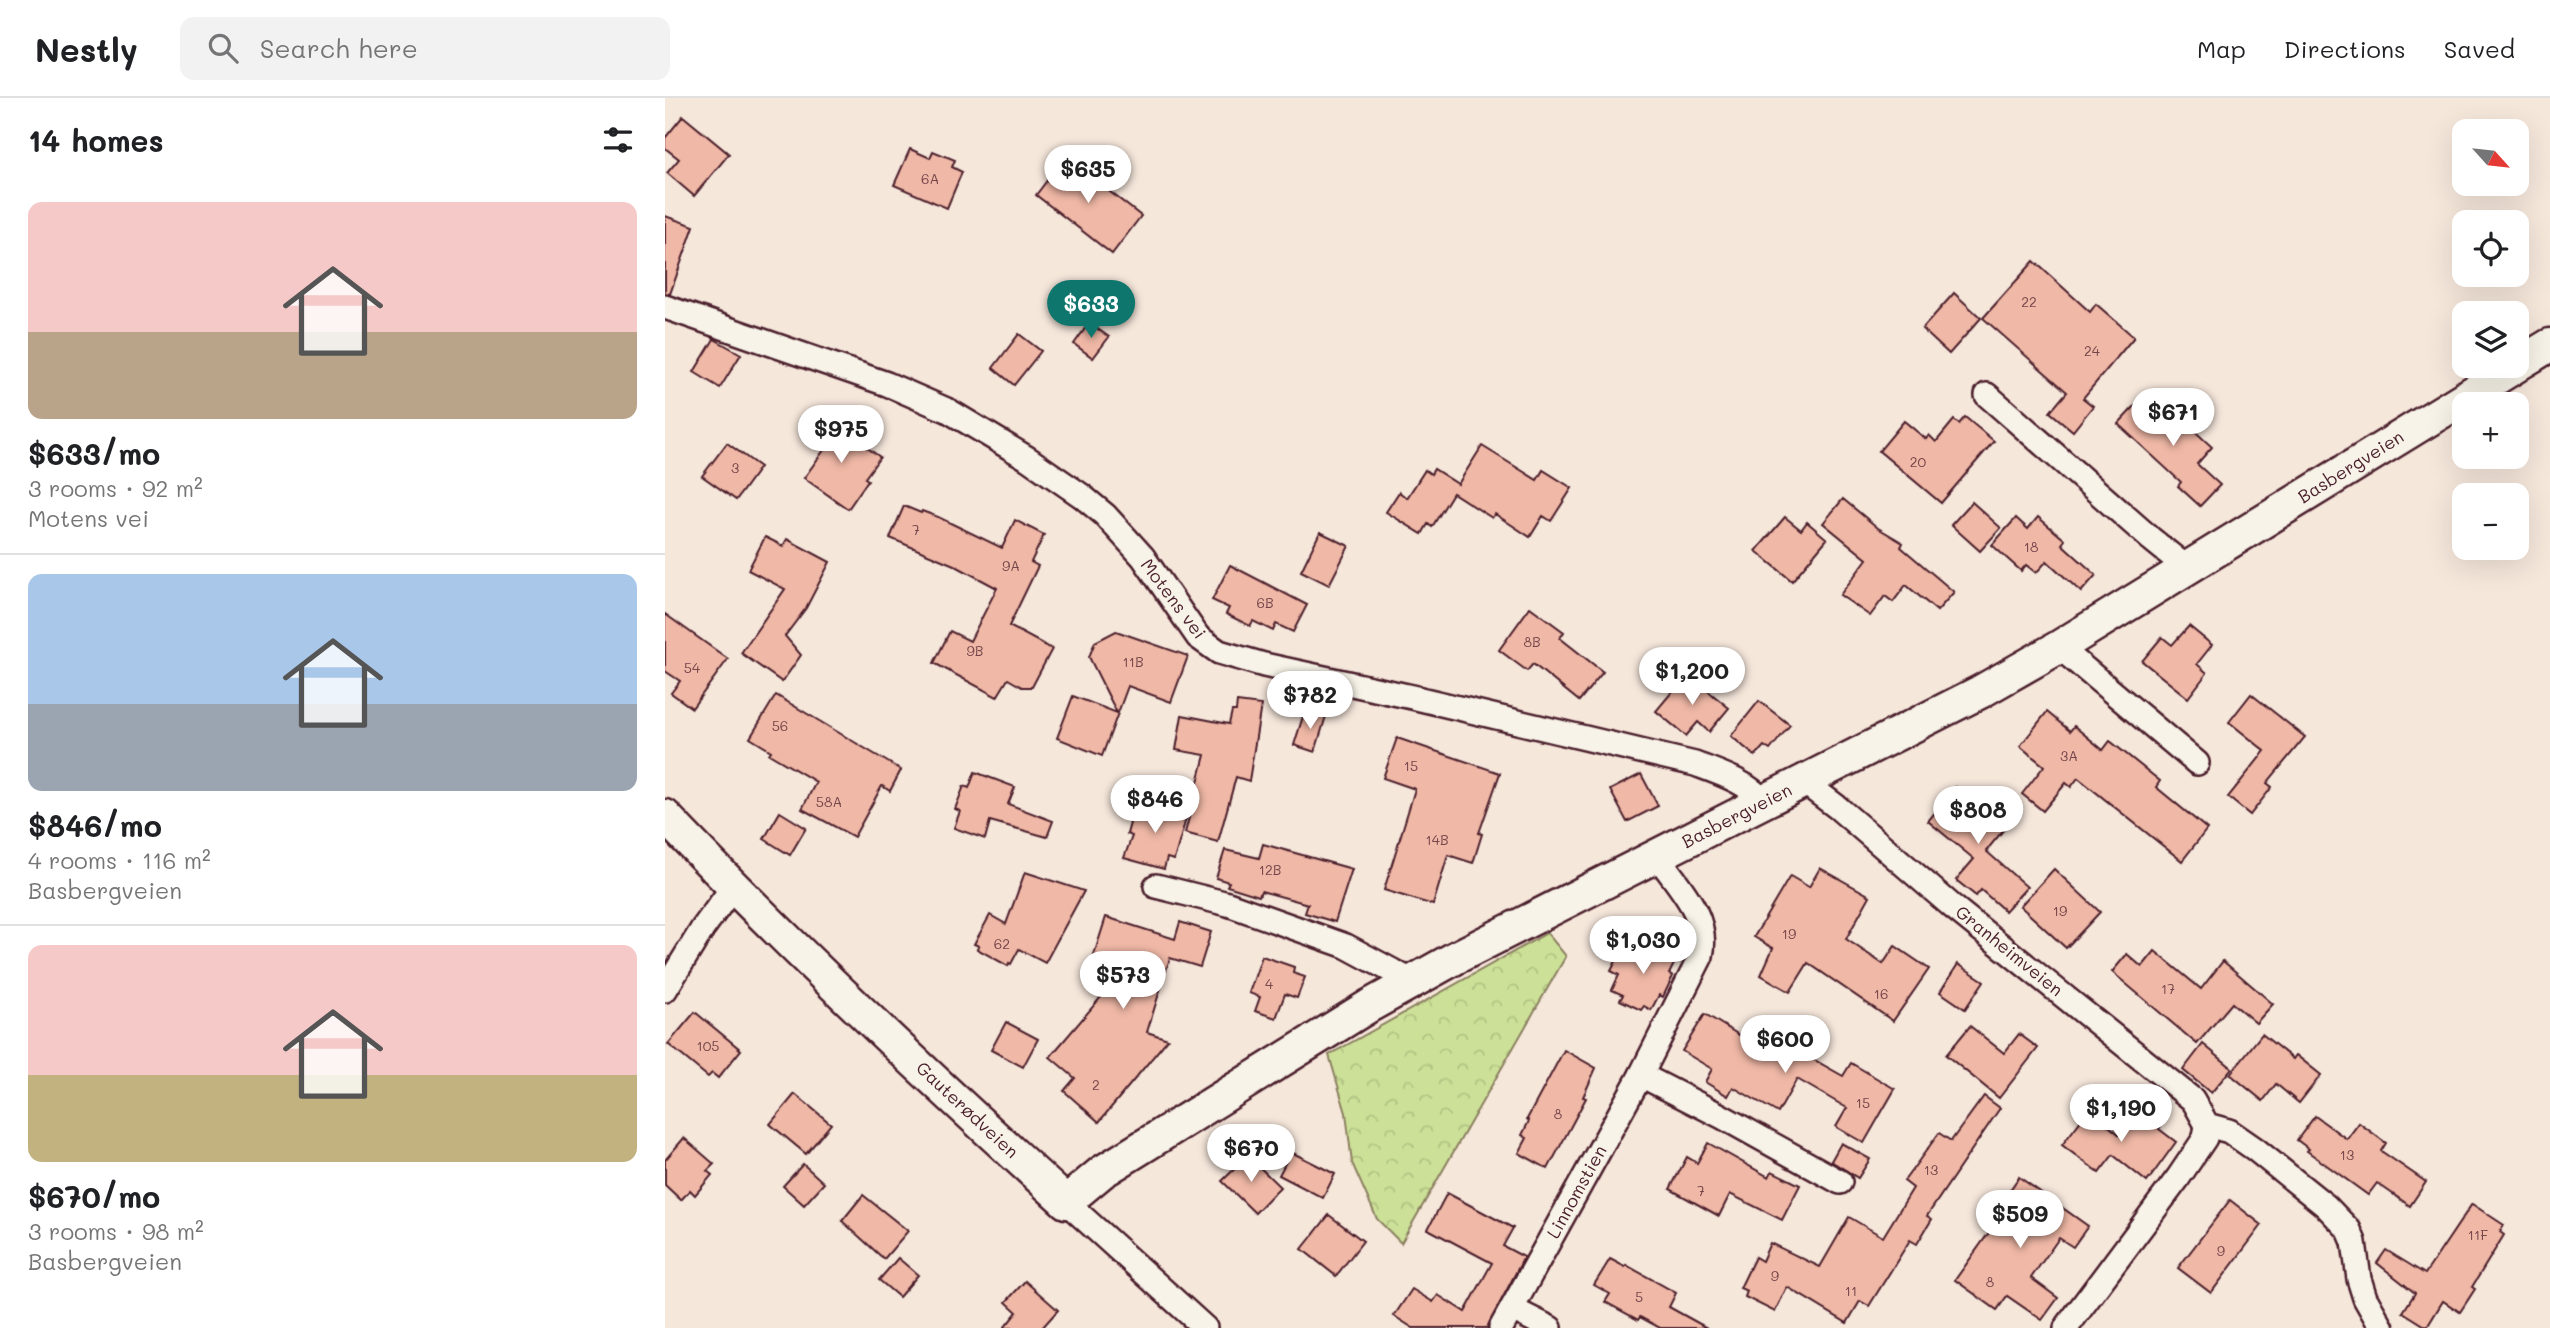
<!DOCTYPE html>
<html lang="en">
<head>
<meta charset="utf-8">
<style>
  body { margin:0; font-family:Mali,sans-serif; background:#f2f2f2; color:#202124; height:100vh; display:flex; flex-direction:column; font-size:26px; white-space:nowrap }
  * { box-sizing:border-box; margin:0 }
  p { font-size:23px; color:#757577 }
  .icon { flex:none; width:38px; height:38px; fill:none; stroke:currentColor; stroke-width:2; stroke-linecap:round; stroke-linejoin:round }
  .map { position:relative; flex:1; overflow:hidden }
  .panel { display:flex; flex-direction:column; background:#fff; width:665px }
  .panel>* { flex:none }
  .needle { width:46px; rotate:117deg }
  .fabs { position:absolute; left:1787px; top:21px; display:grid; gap:14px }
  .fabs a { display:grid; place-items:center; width:77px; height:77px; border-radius:14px; background:#fff; box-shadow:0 7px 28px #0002; font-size:35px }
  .price { position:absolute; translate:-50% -60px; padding:0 16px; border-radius:24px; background:#fff; color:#222; font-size:23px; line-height:46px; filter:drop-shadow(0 2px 4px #0008) }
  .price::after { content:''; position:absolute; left:50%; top:42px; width:21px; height:16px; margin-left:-10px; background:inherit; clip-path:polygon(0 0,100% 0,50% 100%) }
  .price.on { background:#0f766e; color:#fff }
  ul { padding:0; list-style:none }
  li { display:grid; align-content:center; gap:14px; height:371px; padding:0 28px }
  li+li { border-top:2px solid #e0e0e0 }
  li span { display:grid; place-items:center; height:217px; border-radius:14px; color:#555 }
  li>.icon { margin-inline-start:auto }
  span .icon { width:126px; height:126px; fill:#fffc; stroke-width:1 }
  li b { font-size:30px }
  h2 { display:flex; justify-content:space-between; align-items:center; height:84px; padding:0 28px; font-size:30px }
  header { display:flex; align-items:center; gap:42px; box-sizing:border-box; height:98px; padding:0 35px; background:#fff; border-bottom:2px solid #e0e0e0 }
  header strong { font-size:33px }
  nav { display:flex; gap:38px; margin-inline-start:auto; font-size:24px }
  .search { width:490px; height:63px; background:#f2f2f2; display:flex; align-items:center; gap:18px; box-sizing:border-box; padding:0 24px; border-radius:14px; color:#757577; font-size:26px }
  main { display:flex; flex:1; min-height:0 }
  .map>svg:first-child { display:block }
  .forest { fill:url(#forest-crowns); stroke:#8b8061; stroke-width:2 }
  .building { fill:#f0b8a6; stroke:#4a1f2b; stroke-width:2 }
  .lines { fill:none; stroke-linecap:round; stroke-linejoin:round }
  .minor-casing { stroke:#4a1f2b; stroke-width:28 }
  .secondary-casing { stroke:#4a1f2b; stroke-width:37 }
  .minor { stroke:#f7f3e8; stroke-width:23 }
  .secondary { stroke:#f7f3e8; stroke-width:32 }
  .labels { text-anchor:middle; stroke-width:5; stroke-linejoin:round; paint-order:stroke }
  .number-label { font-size:14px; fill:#74454a }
  .street-label { font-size:18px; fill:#4a1f2b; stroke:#f7f3e8 }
</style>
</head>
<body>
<header>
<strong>Nestly</strong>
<div class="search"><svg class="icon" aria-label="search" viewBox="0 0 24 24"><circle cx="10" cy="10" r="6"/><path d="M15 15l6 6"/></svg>Search here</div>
<nav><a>Map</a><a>Directions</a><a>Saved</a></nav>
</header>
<main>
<section class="panel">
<h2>14 homes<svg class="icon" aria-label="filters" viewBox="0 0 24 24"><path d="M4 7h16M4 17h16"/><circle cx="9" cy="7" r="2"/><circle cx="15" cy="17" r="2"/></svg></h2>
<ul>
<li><span style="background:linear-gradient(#f6c9c9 60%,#b9a48a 0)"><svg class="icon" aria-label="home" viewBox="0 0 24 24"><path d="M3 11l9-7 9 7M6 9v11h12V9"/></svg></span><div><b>$633/mo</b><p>3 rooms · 92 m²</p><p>Motens vei</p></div></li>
<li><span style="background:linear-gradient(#a9c7e8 60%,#9aa5b1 0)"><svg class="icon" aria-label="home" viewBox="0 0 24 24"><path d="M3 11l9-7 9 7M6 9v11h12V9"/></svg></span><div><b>$846/mo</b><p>4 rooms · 116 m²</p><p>Basbergveien</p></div></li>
<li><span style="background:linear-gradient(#f6c9c9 60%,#c2b280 0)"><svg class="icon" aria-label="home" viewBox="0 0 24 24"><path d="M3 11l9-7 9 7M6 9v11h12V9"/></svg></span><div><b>$670/mo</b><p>3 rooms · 98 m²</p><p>Basbergveien</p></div></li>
</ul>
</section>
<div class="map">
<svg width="1885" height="1230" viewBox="0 0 1885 1230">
  <defs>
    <pattern id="forest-crowns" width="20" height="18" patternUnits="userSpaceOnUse" patternTransform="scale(1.75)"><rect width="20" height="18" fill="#cce197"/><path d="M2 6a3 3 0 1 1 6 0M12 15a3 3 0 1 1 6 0" fill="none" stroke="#b1c182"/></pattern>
  </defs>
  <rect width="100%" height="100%" fill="#f6e7db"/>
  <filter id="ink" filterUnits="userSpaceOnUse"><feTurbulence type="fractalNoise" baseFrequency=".0143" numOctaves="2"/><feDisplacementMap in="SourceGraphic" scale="14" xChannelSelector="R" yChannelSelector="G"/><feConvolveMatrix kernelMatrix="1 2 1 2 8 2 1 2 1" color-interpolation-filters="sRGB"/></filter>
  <g filter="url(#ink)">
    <path class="forest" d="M882,835L901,858L736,1145L712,1121L687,1065L681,1015L664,957Z"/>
    <g class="building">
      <path d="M18,18L64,56L29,98L2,75L14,61L0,50V40Z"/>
      <path d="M245,51L265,60L268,53L290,62L287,69L297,74L282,110L229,87Z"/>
      <path d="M400,59L476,118L447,156L371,97Z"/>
      <path d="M0,118L29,128L5,196L0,195Z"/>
      <path d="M1369,163L1425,214L1431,206L1469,239L1418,300L1428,308L1408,333L1385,314L1402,294L1318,220Z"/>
      <path d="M1289,195L1316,220L1284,256L1257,231Z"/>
      <path d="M424,225L444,239L428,260L409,246Z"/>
      <path d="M354,236L376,253L349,287L328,270Z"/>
      <path d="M49,241L76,256L55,290L29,274Z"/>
      <path d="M1496,302L1547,349L1532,366L1555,387L1535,408L1513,388L1516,384L1453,326L1470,308L1481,318Z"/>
      <path d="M1300,319L1329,343L1276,405L1214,353L1239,323L1261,341L1264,337L1271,344L1289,322L1294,326Z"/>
      <path d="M162,321L215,359L200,380L203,382L183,411L139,380L159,352L150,345Z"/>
      <path d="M62,345L95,369L71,402L37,378Z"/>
      <path d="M817,348L872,382L878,372L907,390L886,423L878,418L865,439L830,416L827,420L788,395L767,429L763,426L757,436L721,414L734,394L742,400L760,372L766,376L769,371L793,386Z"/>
      <path d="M1178,401L1213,430L1238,445L1236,449L1289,494L1272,513L1241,487L1228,504L1220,498L1205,518L1175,497L1202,461L1158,425Z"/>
      <path d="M1307,404L1336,430L1315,453L1286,427Z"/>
      <path d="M239,408L256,415L257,413L273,419L337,450L350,422L379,437L366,464L373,468L344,528L387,551L367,589H357L343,581L332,599L269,565L285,533L305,543L332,490L289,467L225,440Z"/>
      <path d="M1120,419L1136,432L1142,424L1162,441L1127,483L1091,453Z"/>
      <path d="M1373,419L1400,442L1397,446L1431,477L1416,494L1382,463L1371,475L1361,467L1356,473L1327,447L1351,420L1363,431Z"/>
      <path d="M655,434L684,448L664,487L636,473Z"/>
      <path d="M100,439L118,448L122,441L165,464L141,510L120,538L136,557L117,584L76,555L120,491L83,472Z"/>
      <path d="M565,467L642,507L628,534L611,526L608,533L588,523L585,528L561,516L564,510L547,502Z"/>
      <path d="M865,509L899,534L895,540L938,574L914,603L868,566L862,573L834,552Z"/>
      <path d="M0,516L63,561L27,610L6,595L15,583L0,573Z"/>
      <path d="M1524,528L1547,547L1532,566L1542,575L1523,600L1477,563L1497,539L1507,547Z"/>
      <path d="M451,533L523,558L506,604L463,588L437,658L392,640L408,598L452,615L424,559L430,544Z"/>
      <path d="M1022,576L1064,610L1044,634L1033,624L1021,638L991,613Z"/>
      <path d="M1586,596L1640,639L1602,685L1607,689L1585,717L1563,699L1600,653L1564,624Z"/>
      <path d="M111,597L236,672L225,693L217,688L189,739L137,711L151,684L104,656L106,653L85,640Z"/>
      <path d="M1094,603L1125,627L1105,652L1099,648L1090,658L1066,638Z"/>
      <path d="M572,604L596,607L584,683L571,679L553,744L520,735L540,657L511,652L517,617L564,626L567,613H571Z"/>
      <path d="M640,612L661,618L650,654L629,647Z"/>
      <path d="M1382,614L1405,633L1409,628L1438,652L1445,643L1495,683L1491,689L1542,731L1517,763L1413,680L1406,689L1401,685L1378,713L1357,696L1379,668L1355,648Z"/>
      <path d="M732,640L835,675L814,735L817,736L808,765L783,757L768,807L719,792L750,691L718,680Z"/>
      <path d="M310,674L350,689L343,706L388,723L382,739L325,723L320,741L289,730L295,713L290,711L299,688L304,690Z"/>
      <path d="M976,676L993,708L962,724L945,692Z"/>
      <path d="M1291,689L1309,704L1314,698L1345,724L1321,753L1362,789L1340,813L1316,792L1311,798L1291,782L1309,761L1263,723Z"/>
      <path d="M475,704L522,717L509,762L502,760L499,771L459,760L467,738L462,736L468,714L472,715Z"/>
      <path d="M115,714L141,730L125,757L99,741Z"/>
      <path d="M598,746L687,771L670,824L640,815L643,806L596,793L594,798L562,788L564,784L551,780L560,752L594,760Z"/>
      <path d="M1155,770L1205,798L1181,841L1218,866L1230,848L1264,871L1228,923L1143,865L1125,894L1096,877L1108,850L1089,839L1125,778L1144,789Z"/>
      <path d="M1389,771L1435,814L1401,850L1355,808Z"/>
      <path d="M360,774L419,793L380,865L354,851L346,866L344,865L343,868L312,851L314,848L309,846L325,817L341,826Z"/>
      <path d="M441,819L510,841L515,824L546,834L535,869L505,860L482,934L503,941L434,1024L399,993L410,980L385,959L442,892L420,885Z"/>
      <path d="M972,842L1011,862L1004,876L1008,878L998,899L994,897L986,912L979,908L976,912L955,902L958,897L947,892L954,877L946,873L956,853L964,857Z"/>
      <path d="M1490,853L1536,891L1558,863L1608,906L1591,925L1567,905L1532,946L1447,874L1462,856L1477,869Z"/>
      <path d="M597,858L629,869L628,875L640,879L632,900L620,896L611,920L590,913L595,899L584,895Z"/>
      <path d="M1293,866L1319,883L1300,911L1275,894Z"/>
      <path d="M30,914L76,952L53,980L47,975L43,979L3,946Z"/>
      <path d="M1040,916L1097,951L1105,937L1178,978L1186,965L1230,991L1199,1045L1171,1029L1182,1010L1132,981L1113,1015L1068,989L1063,998L1040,984L1047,971L1017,953Z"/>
      <path d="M341,924L373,941L358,969L326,952Z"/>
      <path d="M1305,928L1339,955L1354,936L1373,950L1334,1000L1281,957Z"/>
      <path d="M1597,936L1628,961L1631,957L1656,977L1634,1005L1611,986L1598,1003L1565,976Z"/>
      <path d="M1538,946L1567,970L1546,995L1518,972Z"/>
      <path d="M899,952L931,970L918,999L921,1000L883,1071L854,1055L862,1040L857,1037L864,1023L862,1021Z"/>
      <path d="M130,996L166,1026L141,1056L105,1026Z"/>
      <path d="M1319,998L1335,1010L1262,1118L1267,1121L1252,1146L1245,1142L1204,1208L1195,1203L1182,1225L1122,1189L1110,1214L1080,1199L1082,1193L1075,1190L1090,1159L1097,1163L1105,1145L1155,1169L1184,1119L1218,1139L1248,1090L1239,1083L1274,1035L1286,1043Z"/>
      <path d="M1478,1011L1497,1026L1494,1031L1511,1044L1482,1084L1448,1057L1434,1075L1397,1047L1424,1012L1455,1037Z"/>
      <path d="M1650,1018L1682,1041L1694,1025L1721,1045L1716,1053L1761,1084L1745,1108L1712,1085L1703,1097L1642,1053L1644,1051L1632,1042Z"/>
      <path d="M19,1040L49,1066L42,1073L47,1077L30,1097L25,1092L16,1102L0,1087V1062Z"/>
      <path d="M1043,1045L1104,1079L1107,1073L1135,1087L1117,1122L1065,1096L1054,1118L1005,1091L1022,1059L1032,1065Z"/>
      <path d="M1176,1045L1205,1061L1193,1080L1166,1063Z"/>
      <path d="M626,1054L670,1076L658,1100L614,1077Z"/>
      <path d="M583,1058L615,1089L590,1115L557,1083Z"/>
      <path d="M138,1066L159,1085L139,1107L118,1088Z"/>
      <path d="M1354,1079L1423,1128L1408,1149L1394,1140L1366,1180L1393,1200L1377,1222L1342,1198L1332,1212L1290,1182L1335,1119L1329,1115Z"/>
      <path d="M782,1095L848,1130L838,1148L859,1159L822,1230H748L729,1218L747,1191L768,1204L773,1197L800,1214L827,1165L763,1131Z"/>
      <path d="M198,1097L243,1133L219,1161L177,1123Z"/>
      <path d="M1565,1102L1597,1127L1546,1195L1513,1170Z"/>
      <path d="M1807,1106L1839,1127L1835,1134L1839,1137L1807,1189L1810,1191L1795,1214L1778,1203L1762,1229L1738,1214L1750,1195L1712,1165L1721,1152L1760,1176Z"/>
      <path d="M664,1117L698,1143L671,1178L637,1151Z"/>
      <path d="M233,1160L253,1177L234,1199L214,1182Z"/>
      <path d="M945,1161L960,1169L961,1167L1011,1195L1004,1209L1042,1230H995L975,1219L973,1222L940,1204L945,1196L929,1187Z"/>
      <path d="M360,1183L393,1212L377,1230H339L352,1214L341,1204Z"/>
    </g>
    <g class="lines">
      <defs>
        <g id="minor">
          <path d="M0,209L222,286L284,313L362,360L417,398L440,417L478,459L533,539L554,554L599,567L747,599L1030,666C1054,675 1083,684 1099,704"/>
          <path d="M1322,297L1486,441L1522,470"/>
          <path d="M1394,549L1532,665"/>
          <path d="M1139,684L1172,709L1288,809L1528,1002L1542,1027L1564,1033L1590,1051L1661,1108L1684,1132L1689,1144L1694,1181L1700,1200L1717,1230"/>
          <path d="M491,788L563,806L681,848L748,884"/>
          <path d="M0,892L38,830L68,789"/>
          <path d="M976,977L1056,1018L1175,1084"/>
          <path d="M401,1104L540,1230"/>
          <path d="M847,1211L885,1230"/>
          <path d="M836,1230L976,977L1036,858C1045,819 1014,789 993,759"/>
          <path d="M1401,1230L1513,1080L1540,1040L1542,1027"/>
        </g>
        <g id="secondary">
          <path d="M1852,267L1885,247"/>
          <path d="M0,718C128,852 264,979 401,1104L437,1074L704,908L792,859L1315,594L1394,549L1851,268"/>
        </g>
      </defs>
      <use href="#minor" class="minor-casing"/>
      <use href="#secondary" class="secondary-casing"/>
      <use href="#minor" class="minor"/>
      <use href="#secondary" class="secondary"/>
    </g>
  </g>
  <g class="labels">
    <g class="number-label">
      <text x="265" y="86">6A</text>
      <text x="1364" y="209">22</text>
      <text x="1427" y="258">24</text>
      <text x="1253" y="369">20</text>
      <text x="70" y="375">3</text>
      <text x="251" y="437">7</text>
      <text x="1366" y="454">18</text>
      <text x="346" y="473">9A</text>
      <text x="600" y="510">6B</text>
      <text x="867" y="549">8B</text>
      <text x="310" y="558">9B</text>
      <text x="468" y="569">11B</text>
      <text x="27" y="575">54</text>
      <text x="115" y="633">56</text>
      <text x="1404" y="663">3A</text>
      <text x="746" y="673">15</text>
      <text x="164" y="709">58A</text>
      <text x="772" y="747">14B</text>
      <text x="605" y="777">12B</text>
      <text x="1395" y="818">19</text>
      <text x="1124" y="841">19</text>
      <text x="337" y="851">62</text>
      <text x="604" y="891">4</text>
      <text x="1503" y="896">17</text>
      <text x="1216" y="901">16</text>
      <text x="43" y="953">105</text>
      <text x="431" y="992">2</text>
      <text x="1198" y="1010">15</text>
      <text x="893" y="1021">8</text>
      <text x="1682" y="1062">13</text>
      <text x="1266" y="1077">13</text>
      <text x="1036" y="1098">7</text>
      <text x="1813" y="1142">11F</text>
      <text x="1556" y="1158">9</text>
      <text x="1110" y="1183">9</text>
      <text x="1325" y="1189">8</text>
      <text x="1186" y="1198">11</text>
      <text x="974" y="1204">5</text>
    </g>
    <g class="street-label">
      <text transform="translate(1686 369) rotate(-32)" y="6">Basbergveien</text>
      <text transform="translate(508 501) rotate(53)" y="6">Motens vei</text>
      <text transform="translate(1072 718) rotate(-27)" y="6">Basbergveien</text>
      <text transform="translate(1344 853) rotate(39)" y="6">Granheimveien</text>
      <text transform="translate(302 1012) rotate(43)" y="6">Gauterødveien</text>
      <text transform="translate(912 1094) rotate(-61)" y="6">Linnomstien</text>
    </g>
  </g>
</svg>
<div class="fabs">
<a><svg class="needle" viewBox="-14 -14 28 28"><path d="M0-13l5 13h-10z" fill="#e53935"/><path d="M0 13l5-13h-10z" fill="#757577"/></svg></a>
<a><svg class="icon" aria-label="locate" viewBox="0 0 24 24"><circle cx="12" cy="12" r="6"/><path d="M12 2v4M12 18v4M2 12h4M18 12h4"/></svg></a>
<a><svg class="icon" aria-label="layers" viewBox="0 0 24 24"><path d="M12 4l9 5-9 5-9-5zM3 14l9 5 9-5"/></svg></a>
<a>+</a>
<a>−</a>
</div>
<b class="price" style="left:423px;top:107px">$635</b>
<b class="price on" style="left:426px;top:242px">$633</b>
<b class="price" style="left:1508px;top:350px">$671</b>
<b class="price" style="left:176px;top:367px">$975</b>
<b class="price" style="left:1027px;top:609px">$1,200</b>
<b class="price" style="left:645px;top:633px">$782</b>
<b class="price" style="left:490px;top:737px">$846</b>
<b class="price" style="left:1313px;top:748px">$808</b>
<b class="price" style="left:978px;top:878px">$1,030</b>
<b class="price" style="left:458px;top:913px">$573</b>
<b class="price" style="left:1120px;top:977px">$600</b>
<b class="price" style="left:1456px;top:1046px">$1,190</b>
<b class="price" style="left:586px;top:1086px">$670</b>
<b class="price" style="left:1355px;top:1152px">$509</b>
</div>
</main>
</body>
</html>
